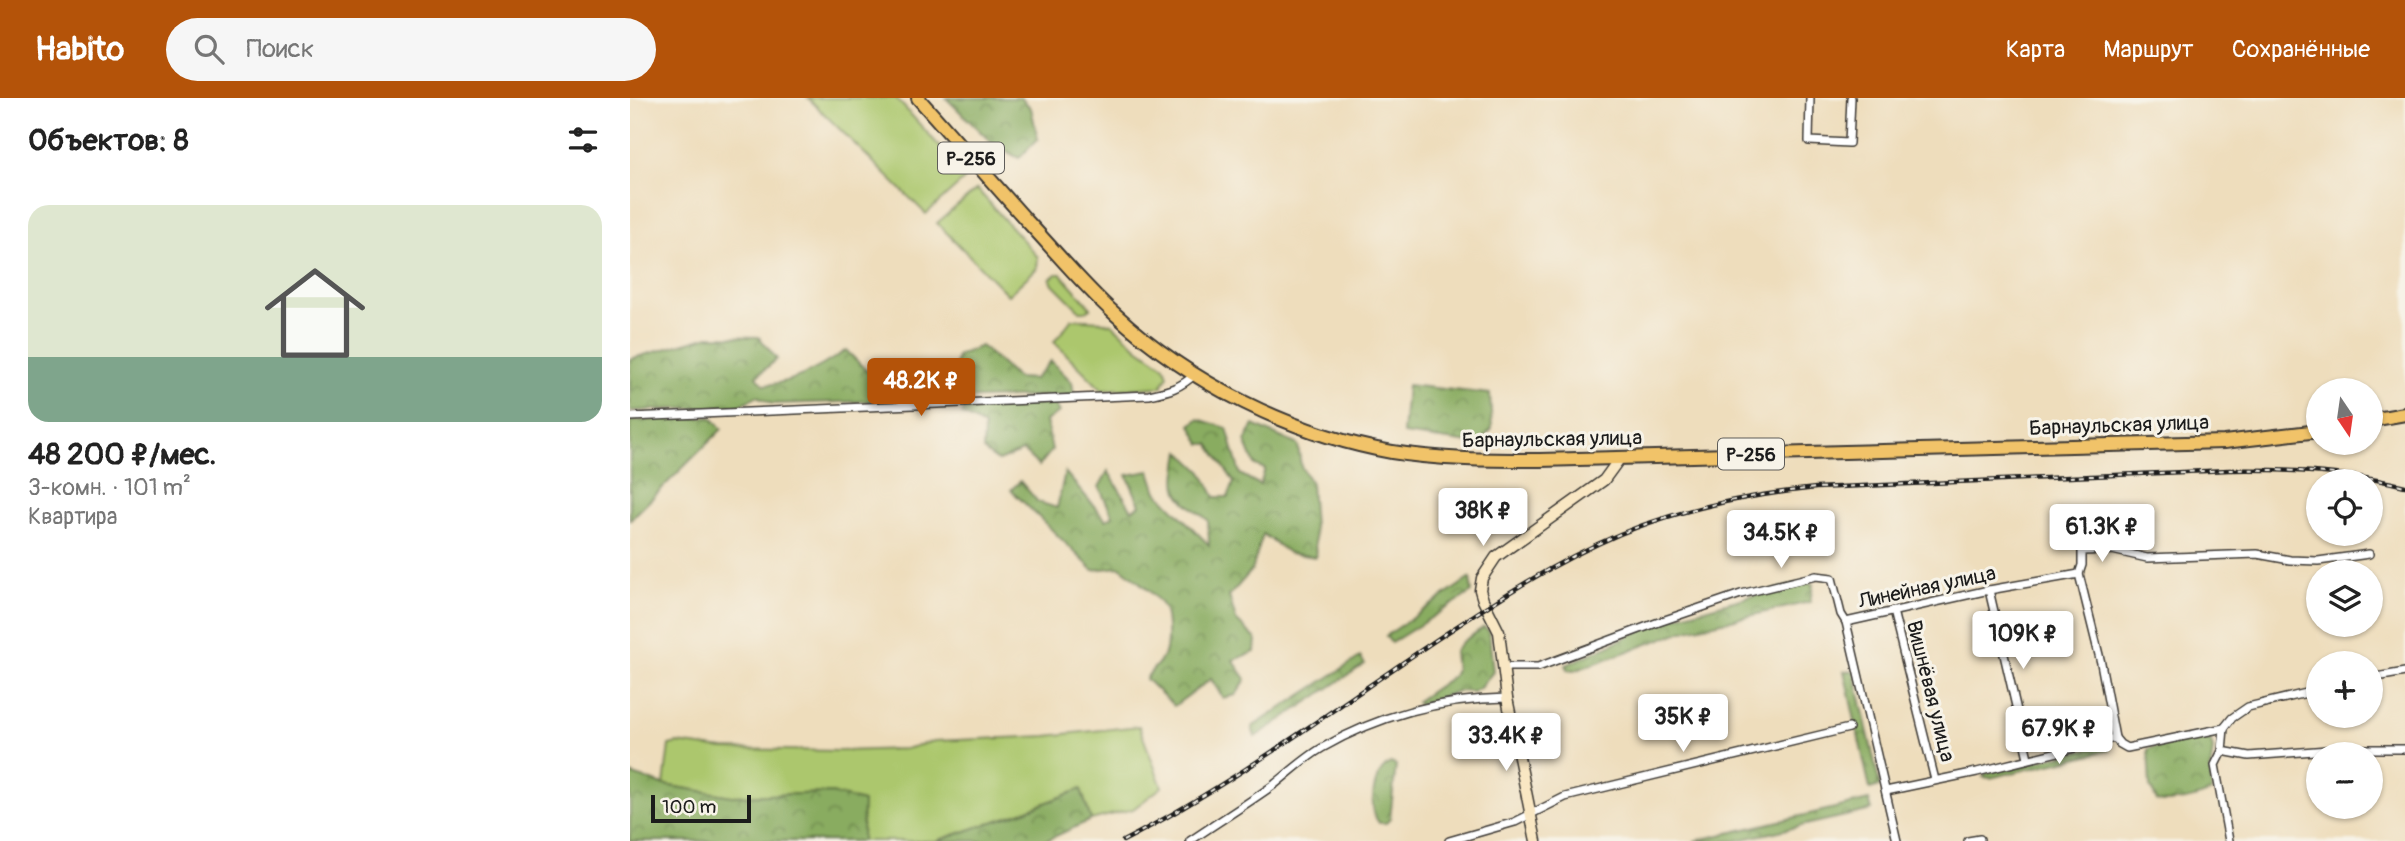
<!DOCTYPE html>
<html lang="ru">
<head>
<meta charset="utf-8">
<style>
  body { margin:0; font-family:Pangolin,sans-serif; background:#f6f6f6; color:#222; height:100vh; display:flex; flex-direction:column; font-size:26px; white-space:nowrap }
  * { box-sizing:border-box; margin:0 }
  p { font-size:23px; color:#767676 }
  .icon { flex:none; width:38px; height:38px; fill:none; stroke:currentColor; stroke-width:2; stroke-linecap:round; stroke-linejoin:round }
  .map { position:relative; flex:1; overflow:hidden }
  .side { display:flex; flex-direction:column; background:#fff; width:630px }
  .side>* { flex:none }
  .needle { width:46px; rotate:167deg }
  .controls { position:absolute; left:1676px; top:280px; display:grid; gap:14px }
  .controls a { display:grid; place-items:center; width:77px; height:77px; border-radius:50%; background:#fff; box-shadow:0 2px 5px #0004; font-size:35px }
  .scale { position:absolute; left:21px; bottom:18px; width:100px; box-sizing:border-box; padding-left:7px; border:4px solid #1c1c1c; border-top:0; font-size:19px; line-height:24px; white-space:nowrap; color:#1c1c1c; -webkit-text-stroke:5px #f7f3e8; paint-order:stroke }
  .price { position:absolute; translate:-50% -60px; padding:0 16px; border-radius:7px; background:#fff; color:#222; font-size:23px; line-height:46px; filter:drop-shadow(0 2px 4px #0008) }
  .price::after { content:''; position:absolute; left:50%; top:42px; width:21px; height:16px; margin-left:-10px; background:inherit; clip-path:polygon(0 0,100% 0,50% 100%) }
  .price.active { background:#b45309; color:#fff }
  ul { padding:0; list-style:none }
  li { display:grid; align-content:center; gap:14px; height:371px; padding:0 28px }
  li+li { border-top:2px solid #e0e0e0 }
  li span { display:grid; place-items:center; height:217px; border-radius:21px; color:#555 }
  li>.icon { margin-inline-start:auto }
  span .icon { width:126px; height:126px; fill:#fffc; stroke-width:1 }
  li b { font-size:30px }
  h2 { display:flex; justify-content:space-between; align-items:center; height:84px; padding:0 28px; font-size:30px }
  header { display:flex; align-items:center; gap:42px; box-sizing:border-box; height:98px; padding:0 35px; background:#b45309; color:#fff }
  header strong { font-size:33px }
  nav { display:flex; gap:38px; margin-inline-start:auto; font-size:24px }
  .search { width:490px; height:63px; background:#f6f6f6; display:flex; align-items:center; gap:18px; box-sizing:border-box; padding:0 24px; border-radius:38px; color:#767676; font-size:26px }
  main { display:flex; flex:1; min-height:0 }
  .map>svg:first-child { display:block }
  .green { fill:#acc76d; stroke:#647244; stroke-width:2 }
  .forest { fill:url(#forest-crowns); stroke:#52643e; stroke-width:2 }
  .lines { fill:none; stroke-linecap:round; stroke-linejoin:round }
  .street-casing { stroke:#3c3934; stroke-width:10 }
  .secondary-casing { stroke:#3c3934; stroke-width:13 }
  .highway-casing { stroke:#3c3934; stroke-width:16 }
  .street { stroke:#fff; stroke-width:7 }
  .secondary { stroke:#f9e7c3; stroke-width:10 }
  .highway { stroke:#f1c369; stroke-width:12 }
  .rail-casing { stroke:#1c1c1c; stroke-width:4.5 }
  .rail { stroke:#f7f3e8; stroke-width:2; stroke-dasharray:5; stroke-linecap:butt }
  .labels { text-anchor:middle; stroke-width:6; stroke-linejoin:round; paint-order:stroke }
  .shield { fill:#f7f3e8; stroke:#5e5c59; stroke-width:2 }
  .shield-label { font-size:19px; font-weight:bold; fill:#1c1c1c }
  .street-label { font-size:21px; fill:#1c1c1c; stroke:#f7f3e8 }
</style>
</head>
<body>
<header>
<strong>Habito</strong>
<div class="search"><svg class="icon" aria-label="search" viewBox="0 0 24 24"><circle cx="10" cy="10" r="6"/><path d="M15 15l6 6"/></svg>Поиск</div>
<nav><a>Карта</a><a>Маршрут</a><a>Сохранённые</a></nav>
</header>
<main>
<section class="side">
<h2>Объектов: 8<svg class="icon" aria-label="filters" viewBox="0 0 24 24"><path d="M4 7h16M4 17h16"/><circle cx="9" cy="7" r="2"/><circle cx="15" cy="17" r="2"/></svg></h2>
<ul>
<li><span style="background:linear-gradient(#dfe7d0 70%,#7fa58c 0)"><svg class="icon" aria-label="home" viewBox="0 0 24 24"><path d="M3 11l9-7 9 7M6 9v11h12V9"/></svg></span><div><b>48 200 ₽/мес.</b><p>3-комн. · 101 m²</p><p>Квартира</p></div></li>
</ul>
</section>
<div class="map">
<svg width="1775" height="743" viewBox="0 0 1775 743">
  <defs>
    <pattern id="forest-crowns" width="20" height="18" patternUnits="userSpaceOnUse" patternTransform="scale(1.75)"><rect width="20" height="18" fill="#89ac60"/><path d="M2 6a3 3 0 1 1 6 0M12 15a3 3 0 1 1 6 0" fill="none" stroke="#6f8b4e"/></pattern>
  </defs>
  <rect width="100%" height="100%" fill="#f7f3e8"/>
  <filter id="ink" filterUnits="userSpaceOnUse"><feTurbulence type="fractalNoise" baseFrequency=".0143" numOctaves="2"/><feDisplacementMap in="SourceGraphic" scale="14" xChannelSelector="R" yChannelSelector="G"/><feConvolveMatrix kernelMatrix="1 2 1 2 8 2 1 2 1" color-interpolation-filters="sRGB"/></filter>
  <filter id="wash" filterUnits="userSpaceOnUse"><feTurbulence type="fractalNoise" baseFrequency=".00686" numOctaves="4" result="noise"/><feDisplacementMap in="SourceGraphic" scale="28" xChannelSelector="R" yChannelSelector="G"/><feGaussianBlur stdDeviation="1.57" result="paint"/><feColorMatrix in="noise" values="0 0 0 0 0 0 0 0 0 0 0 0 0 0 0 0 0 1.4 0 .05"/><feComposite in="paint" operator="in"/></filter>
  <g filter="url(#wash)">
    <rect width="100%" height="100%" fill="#eeddbc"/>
    <g class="green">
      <path d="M178,0H266L337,79L296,116Z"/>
      <path d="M347,91L408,159L407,170L378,197L307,125Z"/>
      <path d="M426,176H431L461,210L456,213H450L423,186L420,181Z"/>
      <path d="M442,221L470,223L482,226L508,250L534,268L538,277L531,289L472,292L424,244Z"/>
      <path d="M509,628L532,689L503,711L461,722L451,691L395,713L306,743H232V704L202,695L102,698L34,687L39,647L47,645L94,651L210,653L275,651L304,643L416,638Z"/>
    </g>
    <g class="forest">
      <path d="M316,0H391L401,10L408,41L389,60L365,48Z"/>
      <path d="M79,238L129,239L147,261L127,278L134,287C164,285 192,269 216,252L257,293L281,302L142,306L127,298L109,308L0,313V261Z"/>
      <path d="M351,248L387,280L404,281L421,263L442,284L444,297L321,301L327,258Z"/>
      <path d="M777,287L860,296L862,331L847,346L773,336Z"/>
      <path d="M424,305L429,314L416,323L422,352L409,368L393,353L368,363L353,352L354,328L332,316L336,307Z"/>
      <path d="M81,319L92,331L0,422V323Z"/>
      <path d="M568,321L597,330L610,376L630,387L635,371L625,367L615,343L624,327L668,347L671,368L681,385L686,459L659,455L633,436L622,472L599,498L606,522L626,541L625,554L603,562L616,581L606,597L593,600L581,581L544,608L516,581C521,571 533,563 535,555C538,546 538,520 534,511C528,498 502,478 490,469L463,472L381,392L390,383L408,404L427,410L435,374L476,422L483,418L469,389L478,373L502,412L510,407L497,377L520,373L527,394L579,447L578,422C542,395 543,396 550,353L572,374L585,399H598L604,384L579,346H571L561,327Z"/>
      <path d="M840,480L842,494L761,545L756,538Z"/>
      <path d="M1173,484L1183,486L1180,504L1053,533L944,573L937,572L936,567L1034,522Z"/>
      <path d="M854,529L859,533L863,574L850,590L843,594L828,593L788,607L787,603L823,578L826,572L824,554L831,545Z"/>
      <path d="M730,559L735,566L625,639L622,629Z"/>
      <path d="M1214,573H1224L1250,688L1240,691Z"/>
      <path d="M1562,640L1580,641L1583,651L1580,673L1582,693C1568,701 1542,706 1527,703L1520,689L1518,651Z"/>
      <path d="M1476,647L1480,649V652L1360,680L1353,679L1356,675Z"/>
      <path d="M760,665L766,667L760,721L756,725H749C737,710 743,675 760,665Z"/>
      <path d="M0,676L34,687L102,698L202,695L233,704L232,743H0Z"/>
      <path d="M451,691L461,722L415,743H306L395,713Z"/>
      <path d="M1239,702L1242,712L1105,743H1064Z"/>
    </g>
  </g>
  <g filter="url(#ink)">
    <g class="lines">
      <defs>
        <g id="street">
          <path d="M1180,0L1179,43L1219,45L1221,0"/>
          <path d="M0,319L519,297C538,293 551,290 565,276"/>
          <path d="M1449,476L1471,565L1485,640"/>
          <path d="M1359,492L1398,660"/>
          <path d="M1263,513L1305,682"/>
          <path d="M1216,524L1359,492L1449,476L1452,467V453L1482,452L1517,460L1627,456L1660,462L1688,463L1739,456"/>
          <path d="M873,569H908L1029,524L1111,496L1186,478L1202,480L1211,516L1216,524L1267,743"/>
          <path d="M1741,580L1775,574"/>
          <path d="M1592,653L1619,658L1711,651H1775"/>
          <path d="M1256,693L1347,674L1485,640L1490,646L1497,650L1594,630"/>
          <path d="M560,743C588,724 617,706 645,686C660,674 675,660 692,650C749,617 811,601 877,600"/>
          <path d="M819,743L885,724L935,699L1219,630"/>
          <path d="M1338,743L1350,741"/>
          <path d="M1599,743L1585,667L1592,653L1594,630L1602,620L1618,609L1689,592"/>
        </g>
        <path id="secondary" d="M906,743L877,600L869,534L853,502L850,492L852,480L866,459L974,382L990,360"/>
        <g id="highway">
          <path d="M288,0C324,41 361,82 397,123C426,154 453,187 485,216C560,285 661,336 762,354C811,362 860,362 910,362L1594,344L1689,333"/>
          <path d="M1741,322L1775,316"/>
        </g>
      </defs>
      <use href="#street" class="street-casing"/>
      <use href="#secondary" class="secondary-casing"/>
      <use href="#highway" class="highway-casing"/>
      <use href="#street" class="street"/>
      <use href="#secondary" class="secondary"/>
      <use href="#highway" class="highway"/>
      <defs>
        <path id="rail" d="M493,743C601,687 705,610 806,542C865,503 924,464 990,436C1053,410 1118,397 1186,390L1599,372C1658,371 1717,374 1775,388"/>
      </defs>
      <use href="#rail" class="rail-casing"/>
      <use href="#rail" class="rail"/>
    </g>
  </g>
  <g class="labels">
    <g class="shield">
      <rect x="308" y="44.5" width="66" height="31" rx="5"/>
      <rect x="1088" y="340.5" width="66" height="31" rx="5"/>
    </g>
    <g class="shield-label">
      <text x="341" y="67">Р-256</text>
      <text x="1121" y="363">Р-256</text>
    </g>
    <g class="street-label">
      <text transform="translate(1489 327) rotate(-2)" y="7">Барнаульская улица</text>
      <text transform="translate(922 341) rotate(-1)" y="7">Барнаульская улица</text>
      <text transform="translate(1297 489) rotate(-12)" y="7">Линейная улица</text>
      <text transform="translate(1301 593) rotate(76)" y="7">Вишнёвая улица</text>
    </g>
  </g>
</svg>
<div class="controls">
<a><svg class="needle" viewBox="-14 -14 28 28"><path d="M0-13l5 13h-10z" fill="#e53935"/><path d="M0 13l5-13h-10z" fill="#767676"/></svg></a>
<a><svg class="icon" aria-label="locate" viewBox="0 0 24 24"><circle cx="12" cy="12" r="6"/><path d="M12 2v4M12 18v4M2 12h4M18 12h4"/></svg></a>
<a><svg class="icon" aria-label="layers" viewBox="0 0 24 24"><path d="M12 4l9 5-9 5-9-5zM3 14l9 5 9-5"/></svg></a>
<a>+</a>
<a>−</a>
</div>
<div class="scale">100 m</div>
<b class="price active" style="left:291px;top:320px">48.2K ₽</b>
<b class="price" style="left:853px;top:450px">38K ₽</b>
<b class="price" style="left:1472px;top:466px">61.3K ₽</b>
<b class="price" style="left:1151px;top:472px">34.5K ₽</b>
<b class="price" style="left:1393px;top:573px">109K ₽</b>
<b class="price" style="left:1053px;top:656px">35K ₽</b>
<b class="price" style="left:1429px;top:668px">67.9K ₽</b>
<b class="price" style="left:876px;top:675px">33.4K ₽</b>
</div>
</main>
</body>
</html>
